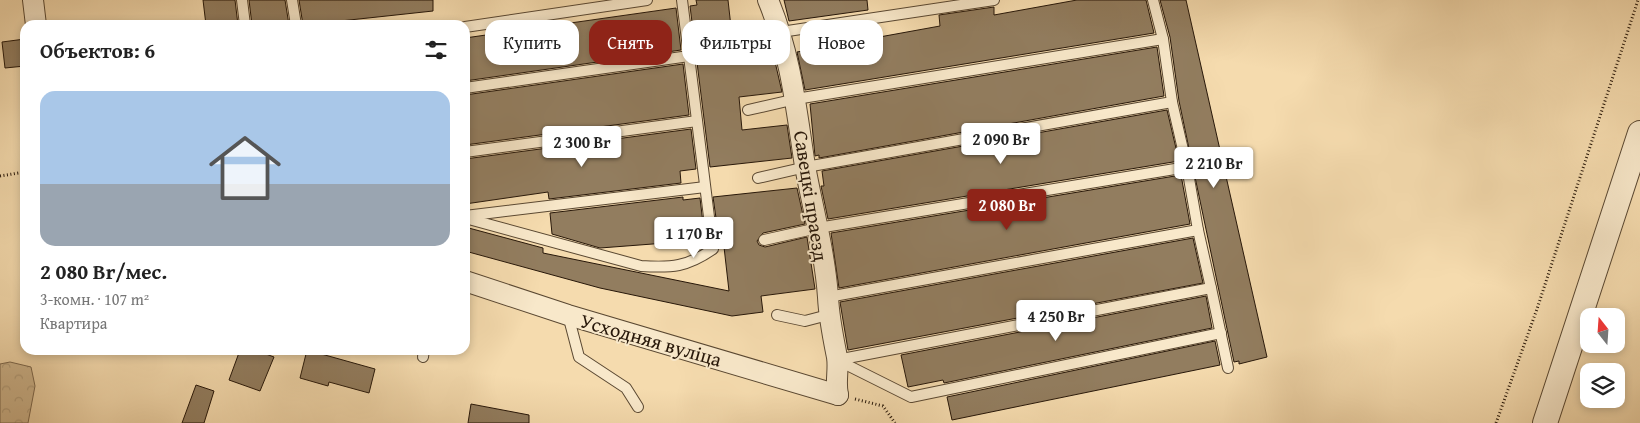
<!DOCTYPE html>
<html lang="ru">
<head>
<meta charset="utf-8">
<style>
  body { margin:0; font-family:"Gentium Book Plus",serif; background:#f6f6f6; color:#222; height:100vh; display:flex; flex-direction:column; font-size:19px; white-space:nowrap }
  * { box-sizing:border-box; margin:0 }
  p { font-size:16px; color:#767676 }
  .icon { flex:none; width:28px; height:28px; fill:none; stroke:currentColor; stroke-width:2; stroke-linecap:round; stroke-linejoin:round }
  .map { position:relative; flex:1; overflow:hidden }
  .panel { position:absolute; left:20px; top:20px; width:450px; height:335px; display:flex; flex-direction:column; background:#fff; border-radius:15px; box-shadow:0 2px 8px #0003 }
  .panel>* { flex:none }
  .hud { position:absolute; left:485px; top:20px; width:475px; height:45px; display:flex; gap:10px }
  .needle { width:32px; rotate:343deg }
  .tools { position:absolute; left:1580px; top:308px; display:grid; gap:10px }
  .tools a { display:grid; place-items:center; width:45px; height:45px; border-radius:10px; background:#fff; box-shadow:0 2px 8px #0003; font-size:25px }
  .price { position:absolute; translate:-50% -42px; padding:0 11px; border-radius:5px; background:#fff; color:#222; font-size:16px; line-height:32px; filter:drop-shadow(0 1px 2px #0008) }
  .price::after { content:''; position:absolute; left:50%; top:30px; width:15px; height:11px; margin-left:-8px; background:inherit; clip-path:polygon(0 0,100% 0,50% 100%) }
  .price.active { background:#8f2418; color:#fff }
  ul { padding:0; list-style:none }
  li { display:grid; align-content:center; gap:10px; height:265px; padding:0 20px }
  li span { display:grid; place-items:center; height:155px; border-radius:15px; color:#555 }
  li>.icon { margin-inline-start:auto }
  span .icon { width:90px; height:90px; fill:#fffc; stroke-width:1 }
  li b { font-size:21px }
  h2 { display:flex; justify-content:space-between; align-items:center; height:60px; padding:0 20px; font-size:21px }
  .pill { padding:0 18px; border-radius:15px; background:#fff; box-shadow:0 2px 8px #0003; font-size:18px; line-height:45px }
  .pill.active { background:#8f2418; color:#fff }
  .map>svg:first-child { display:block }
  .forest { fill:url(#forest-crowns); stroke:#7c684e }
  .building { fill:#927d5f; stroke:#271709 }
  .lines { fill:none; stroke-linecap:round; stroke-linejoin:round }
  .service-casing { stroke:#5a4832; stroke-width:12 }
  .minor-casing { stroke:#5a4832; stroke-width:22 }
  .tertiary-casing { stroke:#5a4832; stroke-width:26 }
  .path { stroke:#271709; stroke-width:3; stroke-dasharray:1 2.5; stroke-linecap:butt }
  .service { stroke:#f8e8ca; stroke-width:10 }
  .minor { stroke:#f8e8ca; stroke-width:20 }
  .tertiary { stroke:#f8e8ca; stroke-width:24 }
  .labels { text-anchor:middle; stroke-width:4; stroke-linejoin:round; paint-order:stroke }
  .street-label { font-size:20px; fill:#271709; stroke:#f8e8ca }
</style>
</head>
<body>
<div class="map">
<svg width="1640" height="423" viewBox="0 0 1640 423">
  <defs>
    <pattern id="forest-crowns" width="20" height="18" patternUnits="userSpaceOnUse" patternTransform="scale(1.25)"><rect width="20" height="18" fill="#d2ba92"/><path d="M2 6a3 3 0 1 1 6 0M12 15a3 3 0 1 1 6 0" fill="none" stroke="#b49f7d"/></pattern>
  </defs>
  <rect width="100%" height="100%" fill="#f5dbae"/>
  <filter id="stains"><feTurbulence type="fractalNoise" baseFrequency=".004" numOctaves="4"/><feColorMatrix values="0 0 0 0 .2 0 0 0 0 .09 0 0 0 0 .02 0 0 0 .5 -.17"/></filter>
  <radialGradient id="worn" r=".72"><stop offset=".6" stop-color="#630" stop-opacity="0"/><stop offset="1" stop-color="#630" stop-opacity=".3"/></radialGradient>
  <path class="forest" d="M10,362L31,367L35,386L28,423H0V364Z"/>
  <g class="building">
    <path d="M203,0H235L238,25H206Z"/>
    <path d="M249,0H285L289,25H252Z"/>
    <path d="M299,0H433V11L303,25Z"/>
    <path d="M696,0H728L732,36L728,43L733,49L734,57L773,53L782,92L739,97L742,130L787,125L792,158L710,167L690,6L697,5Z"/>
    <path d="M784,0H867L868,10L789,21Z"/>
    <path d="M1077,0H1146L1154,33L805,90L797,52L940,26L939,15L994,7V15Z"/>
    <path d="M1160,0H1186L1267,357L1239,364V361L1234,362L1179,101L1170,37Z"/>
    <path d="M676,8L681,50L465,81V38Z"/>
    <path d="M25,39V66L5,68L2,42Z"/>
    <path d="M1157,47L1164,96L819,158V155L815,156L810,104Z"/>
    <path d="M683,64L689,115L465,145V95Z"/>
    <path d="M1167,110L1179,161L828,219L821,186H824L822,171Z"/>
    <path d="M691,129L696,169L680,171L681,183L549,199L548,192L465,204V159Z"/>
    <path d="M1181,175L1190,224L839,288L831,233Z"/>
    <path d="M797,188L805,224L763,233L757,241L759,245L765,247L807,237L815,289L761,296L763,312L732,316L600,288L465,251V227L543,248V253L729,291L723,238L719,239L713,197Z"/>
    <path d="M683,197V200L700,198L705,240L600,248L552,234L550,213Z"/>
    <path d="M1193,238L1203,283L848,350L840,302Z"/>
    <path d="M1206,296L1212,328L944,383L943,380L908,387L901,355Z"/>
    <path d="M1215,341L1220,365L952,420L947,397Z"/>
    <path d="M240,350H255L274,357L260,391L229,380Z"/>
    <path d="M307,350L375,369L369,393L329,382L328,386L300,378Z"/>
    <path d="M196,385L214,391L204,423H182Z"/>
    <path d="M471,404L529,415V423H468Z"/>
  </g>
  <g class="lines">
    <defs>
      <g id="service">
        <path d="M242,0L245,25"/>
        <path d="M292,0L296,25"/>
        <path d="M465,27L647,0"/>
        <path d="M735,42L781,32L994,0"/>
        <path d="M465,88L689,56"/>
        <path d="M748,110L796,99L1163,39"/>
        <path d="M465,152L697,121"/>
        <path d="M758,178L806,167L1172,102L1163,39L1153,0"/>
        <path d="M465,216L705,187"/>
        <path d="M465,218L641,266C672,268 687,267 713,249L682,0"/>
        <path d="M764,240L818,228L1187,167L1172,102"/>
        <path d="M1211,288L1228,368"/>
        <path d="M828,297L1198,230L1187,167"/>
        <path d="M568,315L579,357L626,388L638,407"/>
        <path d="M777,315L805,321L828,315"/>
        <path d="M423,357L424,350"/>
        <path d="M837,360L1211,288L1198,230"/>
        <path d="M837,360L911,397L1221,333"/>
      </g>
      <g id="minor">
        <path d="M33,0L36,25"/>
        <path d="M768,0C791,55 796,108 805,166C813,210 825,253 828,297C829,318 833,337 837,357C839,370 835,382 838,395"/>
        <path d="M465,281L568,315L838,395"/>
      </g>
      <path id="tertiary" d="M1545,423L1640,133"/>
    </defs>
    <use href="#service" class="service-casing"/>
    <use href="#minor" class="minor-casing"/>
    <use href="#tertiary" class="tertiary-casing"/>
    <g class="path">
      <path d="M0,176L25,172"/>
      <path d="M855,399L883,406L895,423"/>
      <path d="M1496,423L1537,309L1638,0"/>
    </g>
    <use href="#service" class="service"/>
    <use href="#minor" class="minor"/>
    <use href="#tertiary" class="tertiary"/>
  </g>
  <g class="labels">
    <g class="street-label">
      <text transform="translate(811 196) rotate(81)" y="7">Савецкі праезд</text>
      <text transform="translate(651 340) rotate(16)" y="7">Усходняя вуліца</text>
    </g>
  </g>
  <rect width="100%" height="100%" filter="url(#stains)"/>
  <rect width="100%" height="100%" fill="url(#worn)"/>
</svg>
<div class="tools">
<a><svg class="needle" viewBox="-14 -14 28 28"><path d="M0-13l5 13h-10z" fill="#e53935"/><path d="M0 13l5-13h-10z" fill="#767676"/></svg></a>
<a><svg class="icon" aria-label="layers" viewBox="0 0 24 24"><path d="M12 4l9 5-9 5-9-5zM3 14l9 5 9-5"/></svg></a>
</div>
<b class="price" style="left:1001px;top:165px">2 090 Br</b>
<b class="price" style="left:582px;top:168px">2 300 Br</b>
<b class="price" style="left:1214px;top:189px">2 210 Br</b>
<b class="price active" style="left:1007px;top:231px">2 080 Br</b>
<b class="price" style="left:694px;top:259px">1 170 Br</b>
<b class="price" style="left:1056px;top:342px">4 250 Br</b>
<div class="hud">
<a class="pill">Купить</a>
<a class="pill active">Снять</a>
<a class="pill">Фильтры</a>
<a class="pill">Новое</a>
</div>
<section class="panel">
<h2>Объектов: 6<svg class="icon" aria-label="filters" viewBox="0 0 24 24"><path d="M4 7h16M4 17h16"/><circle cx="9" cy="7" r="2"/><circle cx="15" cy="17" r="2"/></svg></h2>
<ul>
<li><span style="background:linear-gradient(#a9c7e8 60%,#9aa5b1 0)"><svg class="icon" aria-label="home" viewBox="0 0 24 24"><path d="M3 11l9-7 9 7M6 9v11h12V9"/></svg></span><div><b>2 080 Br/мес.</b><p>3-комн. · 107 m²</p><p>Квартира</p></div></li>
</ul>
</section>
</div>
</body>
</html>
